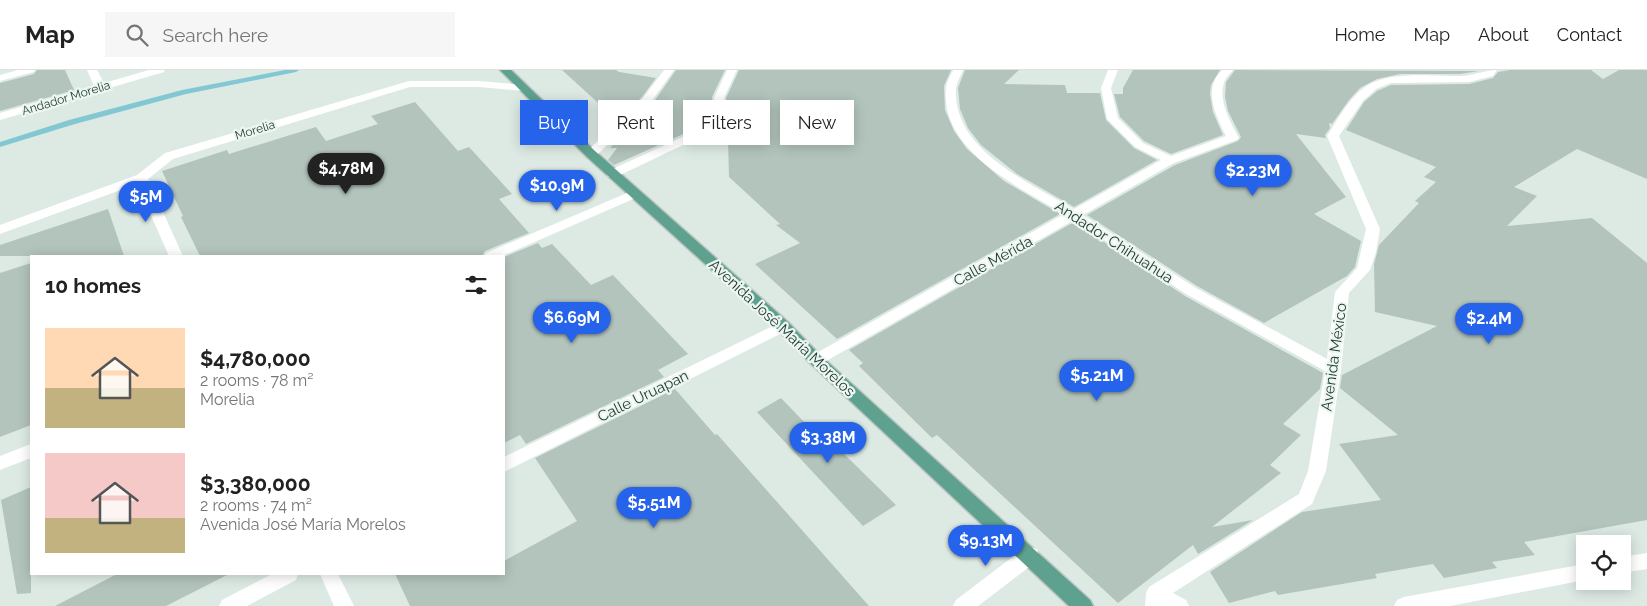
<!DOCTYPE html>
<html lang="en">
<head>
<meta charset="utf-8">
<style>
  body { margin:0; font-family:Raleway,sans-serif; background:#f6f6f6; color:#222; height:100vh; display:flex; flex-direction:column; font-size:19px; white-space:nowrap }
  * { box-sizing:border-box; margin:0 }
  p { font-size:16px; color:#767676 }
  .icon { flex:none; width:28px; height:28px; fill:none; stroke:currentColor; stroke-width:2; stroke-linecap:round; stroke-linejoin:round }
  .map { position:relative; flex:1; overflow:hidden }
  .panel { position:absolute; left:30px; top:185px; width:475px; height:320px; display:flex; flex-direction:column; background:#fff; border-radius:0px; box-shadow:0 2px 12px #0003 }
  .panel>* { flex:none }
  .top-card { position:absolute; left:520px; top:30px; width:475px; height:45px; display:flex; gap:10px }
  .controls { position:absolute; left:1576px; top:465px; display:grid; gap:10px }
  .controls a { display:grid; place-items:center; width:55px; height:55px; border-radius:0px; background:#fff; box-shadow:0 2px 12px #0003; font-size:25px }
  .price { position:absolute; translate:-50% -42px; padding:0 11px; border-radius:18px; background:#2563eb; color:#fff; font-size:16px; line-height:32px; filter:drop-shadow(0 1px 2px #0008) }
  .price::after { content:''; position:absolute; left:50%; top:30px; width:15px; height:11px; margin-left:-8px; background:inherit; clip-path:polygon(0 0,100% 0,50% 100%) }
  .price.selected { background:#222; color:#fff }
  ul { padding:0; list-style:none }
  li { display:flex; align-items:center; gap:15px; height:125px; padding:0 15px }
  li span { display:grid; place-items:center; flex:none; width:140px; height:100px; border-radius:0px; color:#555 }
  li>.icon { margin-inline-start:auto }
  span .icon { width:60px; height:60px; fill:#fffc; stroke-width:1 }
  li b { font-size:21px }
  h2 { display:flex; justify-content:space-between; align-items:center; height:60px; padding:0 15px; font-size:21px }
  .chip { padding:0 18px; border-radius:0px; background:#fff; box-shadow:0 2px 12px #0003; font-size:18px; line-height:45px }
  .chip.selected { background:#2563eb; color:#fff }
  header { display:flex; align-items:center; gap:30px; box-sizing:border-box; height:70px; padding:0 25px; background:#fff; border-bottom:1px solid #e0e0e0 }
  header strong { font-size:24px }
  nav { display:flex; gap:28px; margin-inline-start:auto; font-size:18px }
  .search { width:350px; height:45px; background:#f6f6f6; display:flex; align-items:center; gap:12px; box-sizing:border-box; padding:0 18px; border-radius:0px; color:#767676; font-size:19px }
  .map>svg:first-child { display:block }
  .lines { fill:none; stroke-linecap:round; stroke-linejoin:round }
  .stream { fill:#82c7d2; fill-rule:evenodd }
  .building { fill:#b2c4bc }
  .primary-casing { stroke:#bcc4c1; stroke-width:3 }
  .minor { fill:#fff; fill-rule:evenodd }
  .primary { fill:#5fa18f; fill-rule:evenodd }
  .labels { text-anchor:middle; stroke-width:4.5; stroke-linejoin:round; paint-order:stroke }
  .far-street-label { font-size:12px; fill:#1e3931; stroke:#edf6f1 }
  .street-label { font-size:15px; fill:#1e3931; stroke:#edf6f1 }
</style>
</head>
<body>
<header>
<strong>Map</strong>
<div class="search"><svg class="icon" aria-label="search" viewBox="0 0 24 24"><circle cx="10" cy="10" r="6"/><path d="M15 15l6 6"/></svg>Search here</div>
<nav><a>Home</a><a>Map</a><a>About</a><a>Contact</a></nav>
</header>
<div class="map">
<svg width="1647" height="536" viewBox="0 0 1647 536">
  <rect width="100%" height="100%" fill="#ddeae4"/>
  <g class="lines">
    <path class="stream" d="M285,0H299L296,2L186,24L75,54L0,77V72L69,50L182,20Z"/>
  </g>
  <g class="building">
    <path d="M37,0H65L74,20L0,41V13L34,4Z"/>
    <path d="M562,0H616L619,2L656,8L642,27L616,51L598,49L606,40Z"/>
    <path d="M676,0H725L712,27L713,41L699,57L614,95L608,90L617,78H610L653,33Z"/>
    <path d="M739,0H951L944,16L945,40L954,61L967,79L1004,111L1060,144L837,269L755,194L800,173L776,155L780,154L729,107L728,70H716L718,55L728,43L726,28Z"/>
    <path d="M965,0H1019L1004,14L1065,15L1067,23H1100L1106,50L1134,78L1157,90L1074,137L1017,104L981,75L968,58L960,39L958,18Z"/>
    <path d="M1133,0H1220L1211,15L1210,24L1213,42L1223,65L1171,84L1144,71L1120,47L1114,24H1123V18Z"/>
    <path d="M1235,0L1479,1L1460,4H1400L1377,9L1360,18L1349,30L1332,54L1329,53L1330,58L1325,65L1326,68L1296,64L1346,127L1314,144L1361,171L1355,197L1347,206L1264,253L1197,216L1087,145L1175,95L1238,71L1241,67L1228,41L1225,27L1226,12Z"/>
    <path d="M1510,0H1591L1603,9L1619,0H1647V109L1577,79L1514,117L1537,126L1507,156L1592,148L1647,193V450L1524,472L1535,485L1492,492L1497,498L1444,508L1433,494L1375,504L1377,508L1278,525L1275,521L1229,533L1210,502L1302,442L1381,430L1339,374L1398,365L1340,318L1342,305L1437,256L1375,242L1374,194L1379,175L1419,133L1415,131L1436,112L1424,107L1436,97L1346,60L1364,32L1377,21L1391,15L1469,14L1493,8L1498,2Z"/>
    <path d="M415,32L458,81L469,77L512,124L499,129L529,163L485,181L482,186H200L181,147L183,146L162,101L227,80L229,84L316,57L326,71L378,54L371,46Z"/>
    <path d="M108,139L124,186H0V175Z"/>
    <path d="M1074,152L1185,226L1323,303L1320,319L1283,354L1301,365L1270,395L1281,403L1212,457L1253,450L1198,484L1193,475L1118,533L937,365L932,368L859,296L863,293L849,280Z"/>
    <path d="M538,173L542,178L552,174L591,215L613,205L688,284L658,300L664,307L526,374L520,365L504,373V187Z"/>
    <path d="M31,193V355L0,367V203Z"/>
    <path d="M675,319L715,365L717,364L869,536H410L395,504H504V491L577,451L535,388Z"/>
    <path d="M781,328L832,381L838,378L896,435L863,456L757,342Z"/>
    <path d="M31,417V523L17,524L1,430Z"/>
    <path d="M117,504H229L166,536H55Z"/>
  </g>
  <g class="lines">
    <defs>
      <path id="primary" d="M500,0H511L595,81L788,252L821,286L1090,530L1093,536H1069L811,294L778,260L587,87Z"/>
    </defs>
    <use href="#primary" class="primary-casing"/>
    <g class="minor">
      <path d="M18,0H35L34,2L0,11V5Z"/>
      <path d="M87,0H97L104,13L149,0H165L164,2L0,50V43L94,16Z"/>
      <path d="M664,0H674L651,32L595,87H587L585,84L587,81L643,28Z"/>
      <path d="M727,0H737L724,28L727,42L708,63L616,107H608L606,104L608,101L700,59L715,42L714,28Z"/>
      <path d="M953,0H963C961,5 957,12 956,18C952,80 1030,113 1074,139L1161,90L1135,77L1107,49L1101,18L1108,0H1118L1111,18L1118,48L1143,73L1171,86L1226,66C1216,46 1202,19 1222,0H1233C1230,4 1225,8 1224,13C1218,31 1231,53 1239,68L1237,70L1174,93L1083,145L1196,218L1327,289L1335,222L1357,198L1366,159L1327,66C1338,49 1350,26 1368,15C1390,1 1434,6 1460,6C1473,6 1484,0 1497,0L1493,6L1469,12L1391,13L1376,19L1363,31L1339,66L1380,159L1376,182L1370,200L1349,223L1341,299L1326,401L1312,434L1173,523L1186,530L1189,536H1145L1146,523L1149,517L1299,424L1308,401L1325,301L1186,224L1074,150L821,294L816,295L811,294L808,290L811,286L1064,144C1020,118 939,80 946,18C946,12 951,5 953,0Z"/>
      <path d="M409,11H479L524,15L529,18L524,21L479,17H410L173,89L148,109L183,186H169L137,114L0,164V155L137,105L165,83Z"/>
      <path d="M634,120L638,121L640,124L638,127L502,186H484L486,183Z"/>
      <path d="M783,251L788,252L790,256L788,260L504,402V387Z"/>
      <path d="M31,374V388L0,400V386Z"/>
      <path d="M1030,477L1037,479L1039,485L1037,491L978,536H953L956,530L1023,479Z"/>
      <path d="M1647,483V499L1622,503V487Z"/>
      <path d="M1585,494V510L1450,536H1394L1397,530L1404,527Z"/>
      <path d="M272,504H298L296,510L247,536H219L222,530Z"/>
      <path d="M320,504H338L354,536H334Z"/>
    </g>
    <use href="#primary" class="primary"/>
  </g>
  <g class="labels">
    <g class="far-street-label">
      <text transform="translate(66 28) rotate(-17)" y="4">Andador Morelia</text>
      <text transform="translate(255 60) rotate(-17)" y="4">Morelia</text>
    </g>
    <g class="street-label">
      <text transform="translate(1114 172) rotate(33)" y="5">Andador Chihuahua</text>
      <text transform="translate(993 191) rotate(-29)" y="5">Calle Mérida</text>
      <text transform="translate(782 258) rotate(43)" y="5">Avenida José María Morelos</text>
      <text transform="translate(1334 287) rotate(-82)" y="5">Avenida México</text>
      <text transform="translate(643 326) rotate(-26)" y="5">Calle Uruapan</text>
    </g>
  </g>
</svg>
<div class="controls">
<a><svg class="icon" aria-label="locate" viewBox="0 0 24 24"><circle cx="12" cy="12" r="6"/><path d="M12 2v4M12 18v4M2 12h4M18 12h4"/></svg></a>
</div>
<b class="price selected" style="left:346px;top:125px">$4.78M</b>
<b class="price" style="left:1253px;top:127px">$2.23M</b>
<b class="price" style="left:557px;top:142px">$10.9M</b>
<b class="price" style="left:146px;top:153px">$5M</b>
<b class="price" style="left:572px;top:274px">$6.69M</b>
<b class="price" style="left:1489px;top:275px">$2.4M</b>
<b class="price" style="left:1097px;top:332px">$5.21M</b>
<b class="price" style="left:828px;top:394px">$3.38M</b>
<b class="price" style="left:654px;top:459px">$5.51M</b>
<b class="price" style="left:986px;top:497px">$9.13M</b>
<div class="top-card">
<a class="chip selected">Buy</a>
<a class="chip">Rent</a>
<a class="chip">Filters</a>
<a class="chip">New</a>
</div>
<section class="panel">
<h2>10 homes<svg class="icon" aria-label="filters" viewBox="0 0 24 24"><path d="M4 7h16M4 17h16"/><circle cx="9" cy="7" r="2"/><circle cx="15" cy="17" r="2"/></svg></h2>
<ul>
<li><span style="background:linear-gradient(#ffd9b3 60%,#c2b280 0)"><svg class="icon" aria-label="home" viewBox="0 0 24 24"><path d="M3 11l9-7 9 7M6 9v11h12V9"/></svg></span><div><b>$4,780,000</b><p>2 rooms · 78 m²</p><p>Morelia</p></div></li>
<li><span style="background:linear-gradient(#f6c9c9 65%,#c2b280 0)"><svg class="icon" aria-label="home" viewBox="0 0 24 24"><path d="M3 11l9-7 9 7M6 9v11h12V9"/></svg></span><div><b>$3,380,000</b><p>2 rooms · 74 m²</p><p>Avenida José María Morelos</p></div></li>
</ul>
</section>
</div>
</body>
</html>
